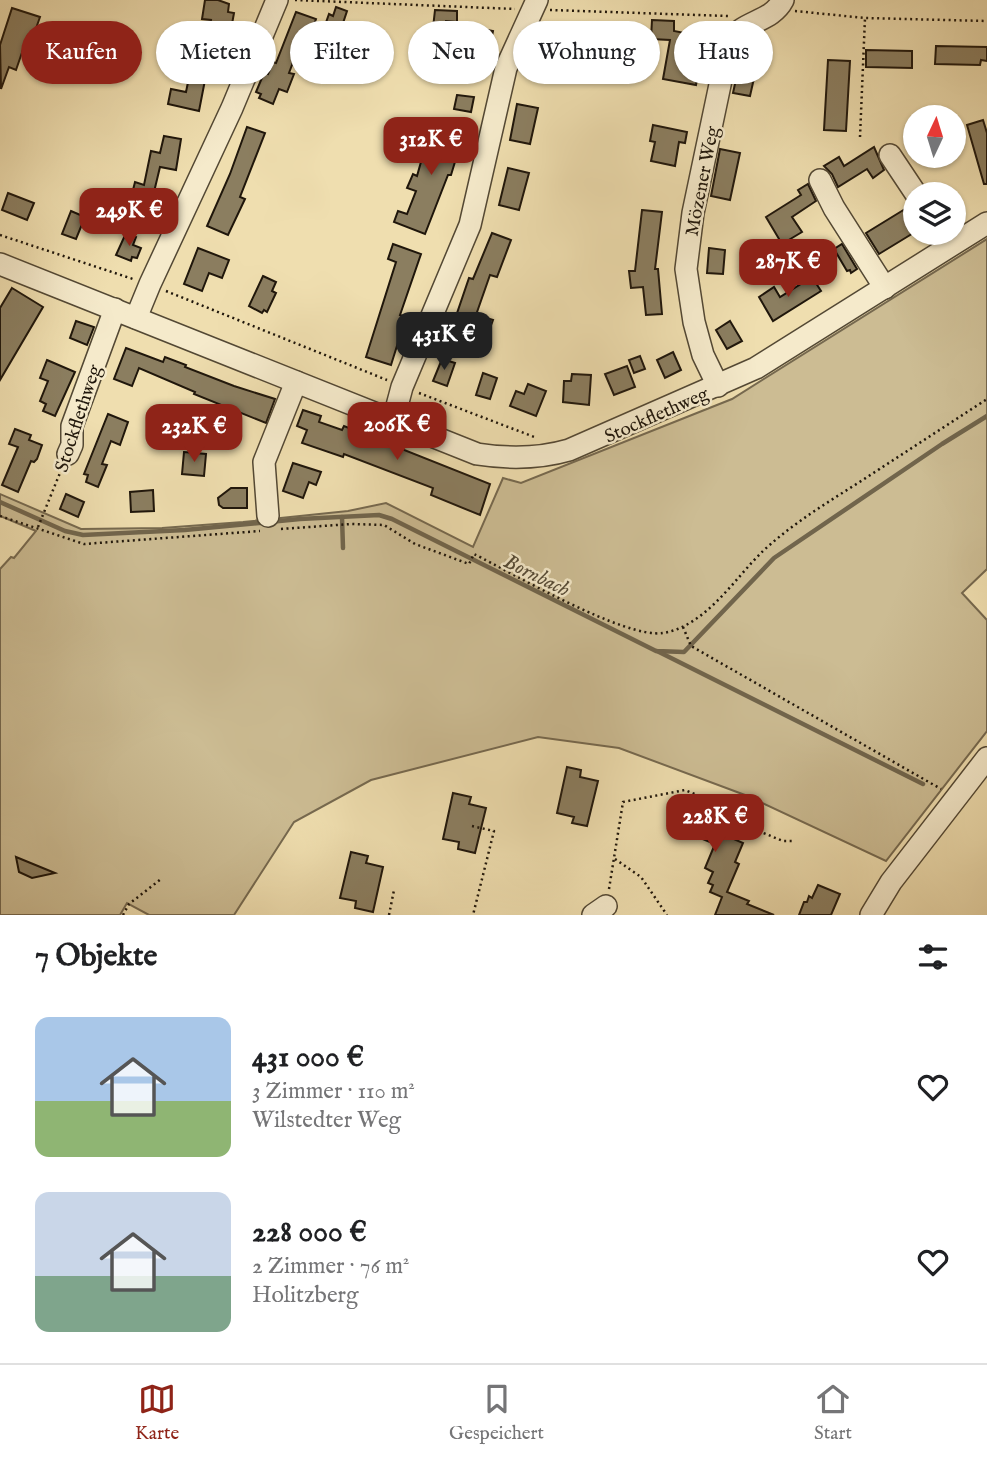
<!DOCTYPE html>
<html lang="de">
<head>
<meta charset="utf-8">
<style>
  body { margin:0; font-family:"IM FELL English",serif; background:#f6f6f6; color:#202124; height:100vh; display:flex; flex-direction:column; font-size:26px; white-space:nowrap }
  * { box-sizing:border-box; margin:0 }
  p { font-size:23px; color:#757577 }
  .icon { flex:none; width:38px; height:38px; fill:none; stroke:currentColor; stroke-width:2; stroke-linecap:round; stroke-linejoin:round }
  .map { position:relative; height:915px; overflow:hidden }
  .sheet { display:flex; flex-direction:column; background:#fff; flex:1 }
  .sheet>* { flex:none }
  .guide { position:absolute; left:21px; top:21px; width:945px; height:63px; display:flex; gap:14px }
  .needle { width:46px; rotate:4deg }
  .controls { position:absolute; left:903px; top:105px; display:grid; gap:14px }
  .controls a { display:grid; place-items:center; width:63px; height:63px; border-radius:50%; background:#fff; box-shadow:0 2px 5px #0004; font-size:35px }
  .price { position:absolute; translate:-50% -60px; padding:0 16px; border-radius:14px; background:#8f2418; color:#fff; font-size:23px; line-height:46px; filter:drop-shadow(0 2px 4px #0008) }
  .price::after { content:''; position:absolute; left:50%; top:42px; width:21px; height:16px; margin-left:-10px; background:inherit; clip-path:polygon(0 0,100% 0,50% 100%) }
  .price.on { background:#222; color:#fff }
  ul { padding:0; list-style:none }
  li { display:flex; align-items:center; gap:21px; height:175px; padding:0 35px }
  li span { display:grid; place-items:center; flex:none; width:196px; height:140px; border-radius:14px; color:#555 }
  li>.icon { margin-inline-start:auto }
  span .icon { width:84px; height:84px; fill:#fffc; stroke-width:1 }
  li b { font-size:30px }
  h2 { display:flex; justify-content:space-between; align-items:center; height:84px; padding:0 35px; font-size:30px }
  .tag { padding:0 24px; border-radius:32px; background:#fff; box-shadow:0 2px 5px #0004; font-size:24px; line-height:63px }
  .tag.on { background:#8f2418; color:#fff }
  .tab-bar { display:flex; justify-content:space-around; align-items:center; height:98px; border-top:2px solid #e0e0e0; background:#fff; font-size:19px; color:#757577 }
  .tab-bar a { display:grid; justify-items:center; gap:4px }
  .tab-bar .on { color:#8f2418 }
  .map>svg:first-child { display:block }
  .green { fill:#ccbc93; stroke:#76694f; stroke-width:2 }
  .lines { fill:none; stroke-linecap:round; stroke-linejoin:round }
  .stream { stroke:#71654c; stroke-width:4.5 }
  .building { fill:#8b7e60; stroke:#1f160b; stroke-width:2 }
  .minor-casing { stroke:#534834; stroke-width:24 }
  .path { stroke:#1f160b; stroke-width:2.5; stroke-dasharray:2 3.5; stroke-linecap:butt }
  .minor { stroke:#f5eacb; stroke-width:21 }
  .labels { text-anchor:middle; stroke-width:5; stroke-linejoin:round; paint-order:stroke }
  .street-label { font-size:19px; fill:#1f160b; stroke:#f5eacb }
  .water-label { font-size:21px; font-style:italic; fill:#564b36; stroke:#f5eacb }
</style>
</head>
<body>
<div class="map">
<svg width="987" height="915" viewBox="0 0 987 915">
  <rect width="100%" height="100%" fill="#efdeaf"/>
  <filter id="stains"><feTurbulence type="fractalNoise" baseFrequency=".00286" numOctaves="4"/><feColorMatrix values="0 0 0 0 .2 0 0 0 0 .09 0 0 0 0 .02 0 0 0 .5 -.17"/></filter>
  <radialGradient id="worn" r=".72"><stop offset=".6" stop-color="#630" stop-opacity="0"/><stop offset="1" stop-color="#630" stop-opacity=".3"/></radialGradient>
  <path class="green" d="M987,239V569L962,593L987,620V731L886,861L745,795L619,748L538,737L371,780L294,822L234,915H149L127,903L120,915H0V569L11,557L14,558L36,531L0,516V494L81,529L162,528L243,522L348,511L386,503L473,547L503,478L521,483L732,399Z"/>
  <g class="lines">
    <g class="stream">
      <path d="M0,502L65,531L83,535L185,530L300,519L379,515L392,519L656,651L684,652L774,558L942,444L987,416"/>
      <path d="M342,517L343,548"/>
      <path d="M657,651L923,784"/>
    </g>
  </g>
  <g class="building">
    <path d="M205,0H218L229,4L228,12L234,13L230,35L224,34L222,46L218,45L210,81L205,80L199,111L168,104L171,89L186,92L193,58L204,60L211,20L202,19Z"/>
    <path d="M336,7L347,11L342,26L337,25L334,34L323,31L329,14L333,16Z"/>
    <path d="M12,8L40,17L33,37L28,35L16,70L9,67L1,89L0,45Z"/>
    <path d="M435,10L457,11V22L446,21L445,28H433Z"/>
    <path d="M296,12L316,19L304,51L298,49L289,73L294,74L287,92L279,89L273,104L259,98L261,94L256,92L264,73L268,74L273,62L276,63Z"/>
    <path d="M652,20L674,21V31L705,37L696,85L663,79L670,40L651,39Z"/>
    <path d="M553,25L568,28L559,66L544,62Z"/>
    <path d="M477,28L493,31L489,52H486L484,64L471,61Z"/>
    <path d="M936,46L987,47V61L981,60L980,65L935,64Z"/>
    <path d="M866,50L912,51V68L866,67Z"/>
    <path d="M742,52L759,56L750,96L733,93Z"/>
    <path d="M828,60L850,61L846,131L824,130Z"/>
    <path d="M457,95L474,97L471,112L454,109Z"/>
    <path d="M517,104L538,108L530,144L510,140Z"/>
    <path d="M983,120L987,133V184H984L967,125Z"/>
    <path d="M432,123L464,132L451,175H448L425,234L394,222L398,211L407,214L416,191L407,188L413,174L417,176Z"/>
    <path d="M653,125L687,132L685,143L679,142L675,166L651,161L655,142L650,141Z"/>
    <path d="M247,127L265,133L240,197L245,199L228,235L207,226L230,174Z"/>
    <path d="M164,136L181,139L176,170L160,167L154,192L159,193L156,208L130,202L135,182L144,185L151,151L160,153Z"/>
    <path d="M874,147L884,170L873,178L867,169L838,187L832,174L824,166L839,157L844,166Z"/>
    <path d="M720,149L740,153L730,200L711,196Z"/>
    <path d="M508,168L529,173L519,210L499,205Z"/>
    <path d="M808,184L816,201L792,217L802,232L782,244L766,217L801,195L798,190Z"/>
    <path d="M8,193L34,203L27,220L2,210Z"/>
    <path d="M910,206L915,207V232L879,254L866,233Z"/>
    <path d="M642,210L662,212L655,269H658L662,314L646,315L643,287L631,288L629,271H635Z"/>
    <path d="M71,211L85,217L76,239L62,234Z"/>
    <path d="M126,233L136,237L133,245L141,248L137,258L132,257L131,261L116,255Z"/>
    <path d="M492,233L511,240L497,277L490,275L476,315L493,320L487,337L453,325L469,278L473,279Z"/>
    <path d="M393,244L421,254L400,315L406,317L391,365L366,357L396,262L388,259Z"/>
    <path d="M842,244L857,269L851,273L850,270L847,271L834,249Z"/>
    <path d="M745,245L757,246L756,263L744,262Z"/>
    <path d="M198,248L229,260L222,278L209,273L202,291L184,284Z"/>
    <path d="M709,248L725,250L723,274L707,273Z"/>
    <path d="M263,276L276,282L272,291L276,293L267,312L264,310L262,313L249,306Z"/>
    <path d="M812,277L821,291L773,321L759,297L774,287L780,297Z"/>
    <path d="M12,288L43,307L0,380V308Z"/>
    <path d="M76,321L94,327L87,345L70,338Z"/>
    <path d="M730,321L742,341L727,349L716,330Z"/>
    <path d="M126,348L163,362L165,357L186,365L185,367L234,386L275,399L266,423L194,394L195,392L139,368L132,386L114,379Z"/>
    <path d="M673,352L681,370L665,378L657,360Z"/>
    <path d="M640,356L645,369L634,373L629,360Z"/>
    <path d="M442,359L455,363L447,386L433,381Z"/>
    <path d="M47,360L75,372L55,416L43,411L46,404L40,401L48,381L40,378Z"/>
    <path d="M627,366L635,387L614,395L605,374Z"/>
    <path d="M483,373L497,378L490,399L476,395Z"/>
    <path d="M572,374L591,375L589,405L563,402L564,381H571Z"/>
    <path d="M528,384L546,391L536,416L510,406L516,391L524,394Z"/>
    <path d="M303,410L321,416L319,422L342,430L344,426L490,484L480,515L431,495L433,488L344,454L343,457L302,443L307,430L297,426Z"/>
    <path d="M108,414L128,422L120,445L111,441L102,464L107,465L98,487L86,482L88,475L84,474Z"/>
    <path d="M15,429L31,435L29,440L42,445L37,459L34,462L31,461L18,492L2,485L18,447L9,444Z"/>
    <path d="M184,452L206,454L204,476L182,474Z"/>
    <path d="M293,463L321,472L316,485L309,482L303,498L283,491Z"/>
    <path d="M231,488H247V508H223L219,505L218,498Z"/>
    <path d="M153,490L154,511L131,512L130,492Z"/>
    <path d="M66,494L84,502L78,517L60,509Z"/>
    <path d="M567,767L581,770L580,777L598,781L587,826L572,823L574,817L557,813Z"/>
    <path d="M453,793L471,797L469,804L486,808L475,853L458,849L459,842L443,839Z"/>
    <path d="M679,798L728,816L720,833L743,843L735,862L739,864L727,892L749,901L747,904L774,915H715L722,897L710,892L713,885L708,883L713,872L705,868L715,844L668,825Z"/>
    <path d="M351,852L368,856L366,863L383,867L373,912L355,908L356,901L340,898Z"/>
    <path d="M16,857L55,873L32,878L19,872Z"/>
    <path d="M818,885L840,894L831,915H799L804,902H807L809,896L812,898Z"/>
  </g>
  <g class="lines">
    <defs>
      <g id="minor">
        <path d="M890,155L916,194"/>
        <path d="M820,180L834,208L885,288"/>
        <path d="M0,264L477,454C509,459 538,459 569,450L756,368L987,223"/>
        <path d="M136,318L150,284L232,108L277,0"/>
        <path d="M718,386L703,355L694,322L686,269L693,213L729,42C743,20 771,23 783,0"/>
        <path d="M393,421L402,387L470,225L506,68L537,0"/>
        <path d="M68,454L72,445V426L115,309"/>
        <path d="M268,516L264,462L296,382"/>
        <path d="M593,915L606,906"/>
        <path d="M871,915L891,882L987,758"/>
      </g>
    </defs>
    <use href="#minor" class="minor-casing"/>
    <g class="path">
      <path d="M295,0L515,9"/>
      <path d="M550,10L728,16"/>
      <path d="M795,11L865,18L987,21"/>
      <path d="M860,137L865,18"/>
      <path d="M0,235L133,279"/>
      <path d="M166,291L387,380"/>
      <path d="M419,393L537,438"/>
      <path d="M0,516L84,544L260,531"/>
      <path d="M38,527L62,468"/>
      <path d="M281,529L351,524L384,525L415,544L469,564L474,554C512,573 625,639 663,633C706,626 734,579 763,551C792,524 825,504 858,483C901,455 944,427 987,399"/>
      <path d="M683,627L691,646L941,789"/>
      <path d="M472,826L494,831L473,915"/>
      <path d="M615,859L641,877L667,915"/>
      <path d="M609,889L623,802L685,790L731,809L756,830L783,841H793"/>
      <path d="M123,915L129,904L161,879"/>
      <path d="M389,915L394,890"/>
    </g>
    <use href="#minor" class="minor"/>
  </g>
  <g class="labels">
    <g class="street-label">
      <text transform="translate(701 181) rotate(-79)" y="7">Mözener Weg</text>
      <text transform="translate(656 414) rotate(-24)" y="7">Stockflethweg</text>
      <text transform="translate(77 418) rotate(-72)" y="7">Stockflethweg</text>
    </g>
    <g class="water-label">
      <text transform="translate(537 575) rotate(26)" y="7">Bornbach</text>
    </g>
  </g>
  <rect width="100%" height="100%" filter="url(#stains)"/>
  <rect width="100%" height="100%" fill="url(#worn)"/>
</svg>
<div class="controls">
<a><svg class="needle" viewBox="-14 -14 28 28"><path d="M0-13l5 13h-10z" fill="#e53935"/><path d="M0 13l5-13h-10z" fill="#757577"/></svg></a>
<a><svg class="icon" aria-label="layers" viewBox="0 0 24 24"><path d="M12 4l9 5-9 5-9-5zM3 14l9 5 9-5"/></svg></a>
</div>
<b class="price" style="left:431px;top:177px">312K €</b>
<b class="price" style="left:129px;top:248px">249K €</b>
<b class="price" style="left:788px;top:299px">287K €</b>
<b class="price on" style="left:444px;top:372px">431K €</b>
<b class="price" style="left:397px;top:462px">206K €</b>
<b class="price" style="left:194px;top:464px">232K €</b>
<b class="price" style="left:715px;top:854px">228K €</b>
<div class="guide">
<a class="tag on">Kaufen</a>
<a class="tag">Mieten</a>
<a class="tag">Filter</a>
<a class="tag">Neu</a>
<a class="tag">Wohnung</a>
<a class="tag">Haus</a>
</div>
</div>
<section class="sheet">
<h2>7 Objekte<svg class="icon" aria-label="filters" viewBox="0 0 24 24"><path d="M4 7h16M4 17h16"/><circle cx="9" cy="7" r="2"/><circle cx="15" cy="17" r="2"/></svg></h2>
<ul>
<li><span style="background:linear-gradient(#a9c7e8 60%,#8fb573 0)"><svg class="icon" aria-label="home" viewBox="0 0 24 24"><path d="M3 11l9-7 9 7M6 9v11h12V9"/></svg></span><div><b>431 000 €</b><p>3 Zimmer · 110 m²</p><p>Wilstedter Weg</p></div><svg class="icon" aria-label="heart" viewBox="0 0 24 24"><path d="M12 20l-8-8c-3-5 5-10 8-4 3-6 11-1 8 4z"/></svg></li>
<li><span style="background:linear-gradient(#c9d6e8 60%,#7fa58c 0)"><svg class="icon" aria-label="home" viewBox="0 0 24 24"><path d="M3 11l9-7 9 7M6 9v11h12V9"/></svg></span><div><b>228 000 €</b><p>2 Zimmer · 76 m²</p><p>Holitzberg</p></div><svg class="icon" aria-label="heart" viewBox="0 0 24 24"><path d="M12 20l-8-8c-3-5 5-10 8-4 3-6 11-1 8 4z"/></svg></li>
</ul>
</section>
<nav class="tab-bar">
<a class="on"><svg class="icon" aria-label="map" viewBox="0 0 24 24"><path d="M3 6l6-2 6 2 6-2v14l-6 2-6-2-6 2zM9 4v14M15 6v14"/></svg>Karte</a>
<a><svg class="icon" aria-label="saved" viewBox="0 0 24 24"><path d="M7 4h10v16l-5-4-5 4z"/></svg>Gespeichert</a>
<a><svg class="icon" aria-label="home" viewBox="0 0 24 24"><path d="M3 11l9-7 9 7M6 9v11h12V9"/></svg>Start</a>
</nav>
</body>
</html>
